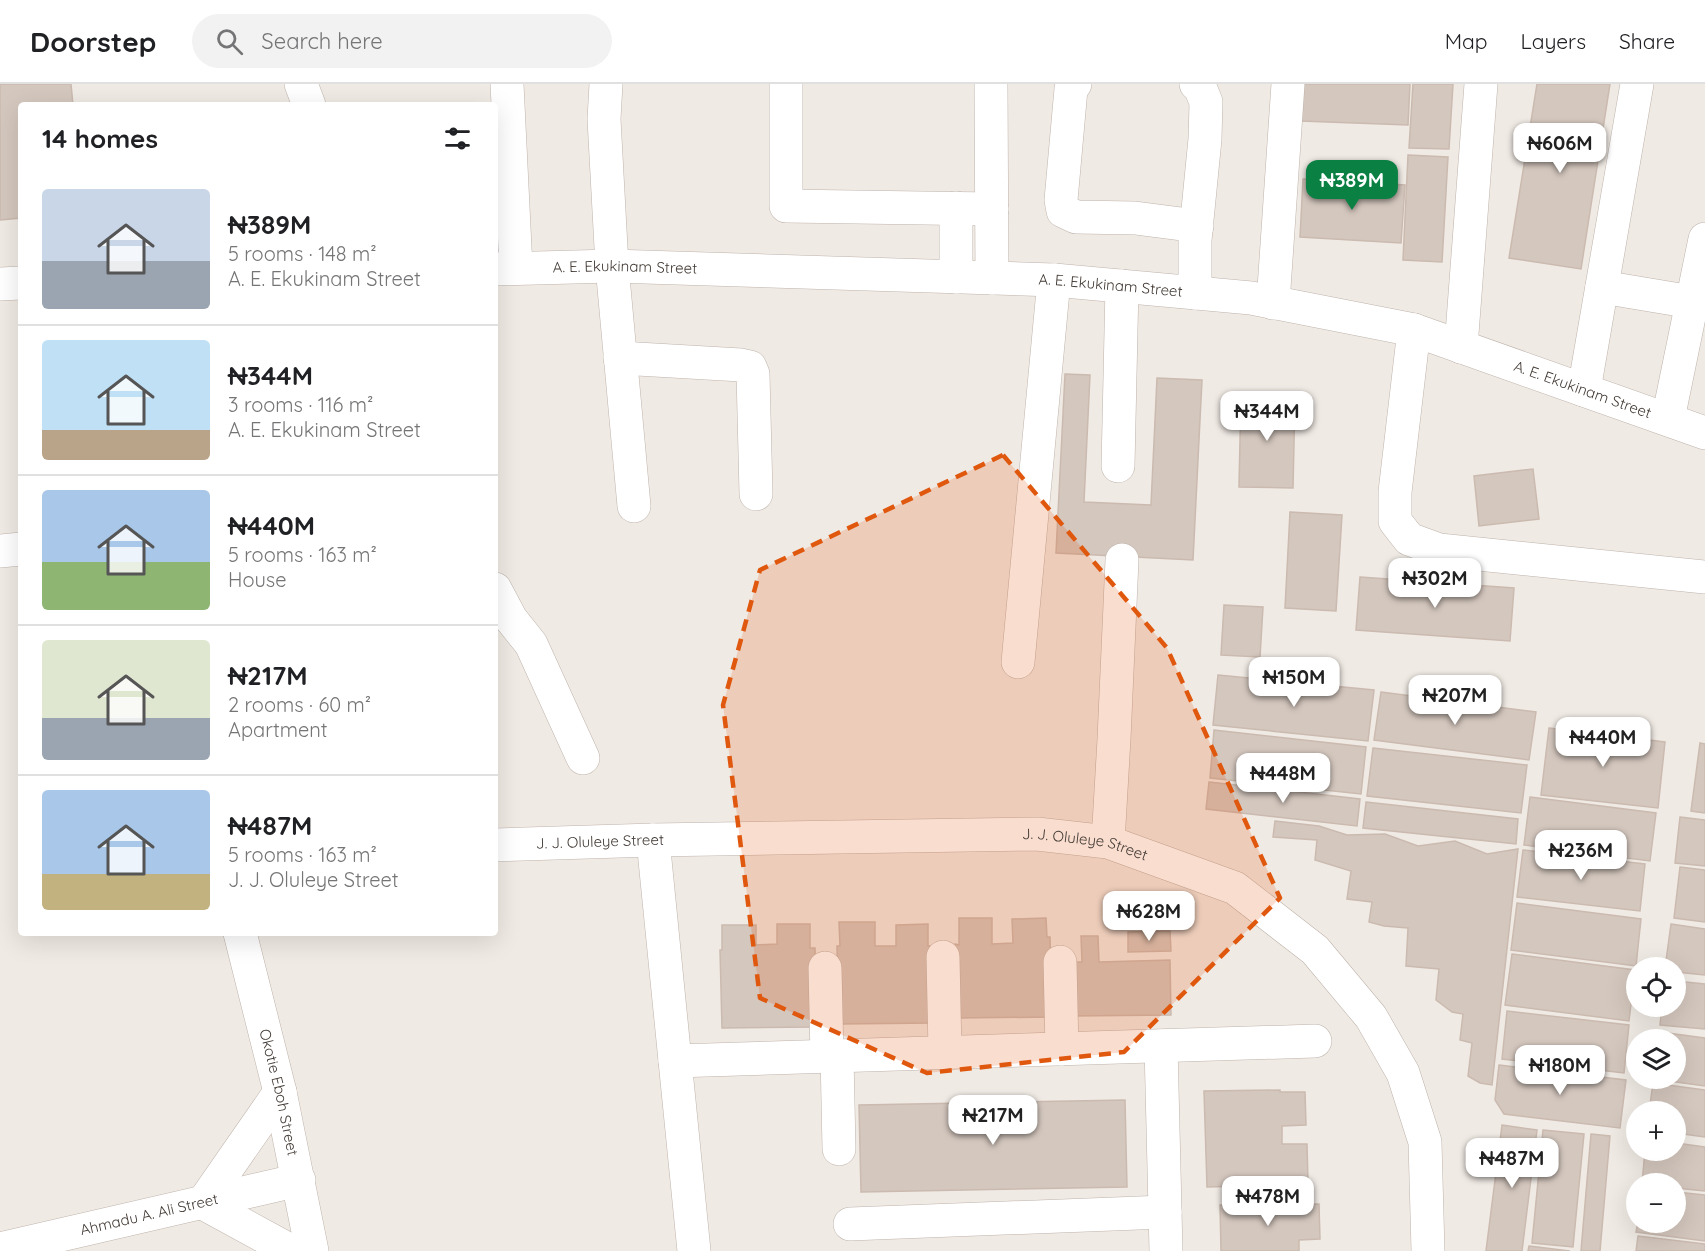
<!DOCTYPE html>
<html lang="en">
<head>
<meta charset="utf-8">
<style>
  body { margin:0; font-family:Quicksand,sans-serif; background:#f2f2f2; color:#202124; height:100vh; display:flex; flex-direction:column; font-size:22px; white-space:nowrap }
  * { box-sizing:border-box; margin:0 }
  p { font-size:20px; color:#757577 }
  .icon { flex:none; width:33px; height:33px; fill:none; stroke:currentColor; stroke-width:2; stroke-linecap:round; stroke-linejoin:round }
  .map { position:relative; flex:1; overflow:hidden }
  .details { position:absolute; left:18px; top:18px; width:480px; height:834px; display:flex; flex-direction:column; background:#fff; border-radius:6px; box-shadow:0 6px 24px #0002 }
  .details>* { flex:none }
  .controls { position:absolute; left:1626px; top:873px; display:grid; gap:12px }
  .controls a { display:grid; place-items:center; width:60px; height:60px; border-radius:50%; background:#fff; box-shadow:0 6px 24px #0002; font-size:30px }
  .price { position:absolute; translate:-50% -51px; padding:0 14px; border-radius:12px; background:#fff; color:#222; font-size:20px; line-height:39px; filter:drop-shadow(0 2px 3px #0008) }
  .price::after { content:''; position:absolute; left:50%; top:36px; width:18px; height:14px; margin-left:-9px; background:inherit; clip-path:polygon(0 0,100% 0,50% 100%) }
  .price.on { background:#0b8043; color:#fff }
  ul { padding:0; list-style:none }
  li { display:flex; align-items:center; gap:18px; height:150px; padding:0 24px }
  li+li { border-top:2px solid #e0e0e0 }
  li span { display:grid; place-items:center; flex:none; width:168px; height:120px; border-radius:6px; color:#555 }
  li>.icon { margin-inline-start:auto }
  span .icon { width:72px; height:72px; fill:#fffc; stroke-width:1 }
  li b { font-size:26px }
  h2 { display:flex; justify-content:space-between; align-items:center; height:72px; padding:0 24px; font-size:26px }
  header { display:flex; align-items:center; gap:36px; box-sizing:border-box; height:84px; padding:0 30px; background:#fff; border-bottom:2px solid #e0e0e0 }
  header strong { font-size:28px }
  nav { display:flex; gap:33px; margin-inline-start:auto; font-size:21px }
  .search { width:420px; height:54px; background:#f2f2f2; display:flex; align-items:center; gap:15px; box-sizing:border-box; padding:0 21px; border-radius:33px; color:#757577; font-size:22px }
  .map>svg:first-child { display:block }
  .building { fill:#d4c7be; stroke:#cbbaaf; stroke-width:1.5 }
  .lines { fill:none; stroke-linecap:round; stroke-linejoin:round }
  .minor-casing { stroke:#beb3ab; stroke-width:34 }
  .minor { stroke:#fff; stroke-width:33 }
  .marked { fill:#e0570e; fill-opacity:0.2; stroke:#e0570e; stroke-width:4.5; stroke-dasharray:12 8; stroke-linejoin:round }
  .labels { text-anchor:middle; stroke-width:5; stroke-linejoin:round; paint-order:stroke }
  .street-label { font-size:15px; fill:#423a35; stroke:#fff }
</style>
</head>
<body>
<header>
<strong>Doorstep</strong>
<div class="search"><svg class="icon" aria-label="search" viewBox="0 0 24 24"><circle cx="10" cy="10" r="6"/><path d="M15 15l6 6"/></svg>Search here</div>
<nav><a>Map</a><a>Layers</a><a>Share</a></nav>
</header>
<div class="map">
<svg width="1705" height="1167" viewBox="0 0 1705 1167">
  <rect width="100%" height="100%" fill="#f0eae4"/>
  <g class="building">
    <path d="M0,0H71L73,21H21V134L0,136Z"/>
    <path d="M1302,0H1410L1408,41L1301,37Z"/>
    <path d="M1413,0H1453L1449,65L1409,64Z"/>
    <path d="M1537,0H1610L1581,185L1509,174Z"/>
    <path d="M1408,71L1448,73L1442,178L1403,176Z"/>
    <path d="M1303,95L1405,101L1401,159L1300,153Z"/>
    <path d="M1065,290L1090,291L1084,418L1151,421L1157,294L1202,296L1193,476L1056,469Z"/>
    <path d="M1241,312L1295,313L1293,404L1239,403Z"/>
    <path d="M1533,385L1539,435L1479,442L1474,392Z"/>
    <path d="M1290,428L1342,431L1336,527L1285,524Z"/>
    <path d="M1360,493L1514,504L1510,557L1356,546Z"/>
    <path d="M1224,521L1263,523L1260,573L1221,571Z"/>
    <path d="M1218,591L1374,606L1368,657L1213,641Z"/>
    <path d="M1381,608L1536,628L1529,676L1374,656Z"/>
    <path d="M1549,644L1665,658L1658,724L1541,711Z"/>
    <path d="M1214,646L1366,663L1361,710L1210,694Z"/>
    <path d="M1700,659L1705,660V729L1691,727Z"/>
    <path d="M1373,664L1527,681L1521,729L1367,712Z"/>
    <path d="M1209,698L1360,715L1357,742L1206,725Z"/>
    <path d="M1530,713L1656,729L1650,777L1524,761Z"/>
    <path d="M1366,718L1518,735L1516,760L1363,744Z"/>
    <path d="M1680,733L1705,736V782L1675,779Z"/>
    <path d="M1275,737L1319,742L1347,751L1385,750L1418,762L1455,757L1487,770L1518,765L1492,1001L1480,999L1468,992L1472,959L1460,956L1463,930L1452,928L1436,916L1439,885L1406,882L1408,844L1384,842L1369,838L1372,818L1347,815L1351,787L1315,776L1317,756L1273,753Z"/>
    <path d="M1523,766L1645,780L1640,827L1517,813Z"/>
    <path d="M1680,783L1705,786V838L1674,834Z"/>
    <path d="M1517,819L1641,835L1636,882L1511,866Z"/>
    <path d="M959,834H992V860L1013,859L1012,835L1046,834L1047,853H1050L1052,933L957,934L955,860L959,861Z"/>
    <path d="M839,838H875V862H896V841L928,840V862H932L934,939L839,940L837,862H840Z"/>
    <path d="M777,840H810V864H815L817,943L722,944L720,866H722V841H756V861L777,860Z"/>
    <path d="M1671,840L1705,845V891L1676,888V884H1665Z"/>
    <path d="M1170,847L1171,867L1128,868V848Z"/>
    <path d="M1081,852H1098L1099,878L1170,876L1171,931L1073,932L1072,878H1082Z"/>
    <path d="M1512,870L1635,886L1629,937L1505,921Z"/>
    <path d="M1676,897L1705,900V945L1660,941L1662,922H1676Z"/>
    <path d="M1507,927L1629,941L1624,989L1502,975Z"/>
    <path d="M1660,948L1705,954V1002L1654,995L1676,994V956H1659Z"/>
    <path d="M1499,981L1626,996L1620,1044L1504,1030L1495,1016Z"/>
    <path d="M1653,999L1705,1006V1053L1676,1049V1028H1649Z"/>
    <path d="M1280,1006V1008H1305L1306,1041L1282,1042V1060H1307L1308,1097L1284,1098L1283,1101L1207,1103L1204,1007Z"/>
    <path d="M1125,1016L1127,1103L861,1108L859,1021Z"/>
    <path d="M1502,1041L1537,1046L1522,1167H1486Z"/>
    <path d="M1543,1046L1584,1050L1573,1163L1532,1159Z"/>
    <path d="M1591,1050L1610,1052L1600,1167H1581Z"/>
    <path d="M1676,1059L1705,1063V1107L1676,1104V1100H1642L1645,1066H1676Z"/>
    <path d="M1676,1108L1705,1111V1157L1636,1148L1638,1138H1676Z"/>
    <path d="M1319,1120L1320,1155L1299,1156V1167H1221L1220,1121Z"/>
    <path d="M1638,1152L1705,1160V1167H1636Z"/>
    <path d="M1529,1162L1570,1167H1528Z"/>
  </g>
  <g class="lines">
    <defs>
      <g id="minor">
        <path d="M301,0L309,21"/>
        <path d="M507,0L516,184"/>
        <path d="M606,0L604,35L612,182L634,422"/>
        <path d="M786,0V122L992,125"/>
        <path d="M991,0L992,194"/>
        <path d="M1075,0L1071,5L1061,116L1063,127L1076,133L1135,134L1197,142"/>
        <path d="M956,124V193"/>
        <path id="s1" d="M495,185L612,182L1054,196L1251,214L1414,246L1705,349"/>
        <path d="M0,200L21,199"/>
        <path d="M1602,203L1692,218"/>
        <path d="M1195,209V156L1205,55L1206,18L1200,3L1196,0"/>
        <path d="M1273,219L1288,0"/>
        <path d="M1414,246L1395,408V437L1409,455L1439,466L1705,493"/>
        <path d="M1461,263L1481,0"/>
        <path d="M620,274L741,281L750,283L753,290L756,410"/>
        <path d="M1584,306L1637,0"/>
        <path d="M1668,335L1705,155"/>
        <path d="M1118,382L1122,202"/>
        <path d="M0,467L21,465"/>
        <path d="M495,505L511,535L531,560L583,674"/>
        <path d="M1018,578L1054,196"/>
        <path d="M653,756L694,1167"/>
        <path d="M1108,758L1114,655L1122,476"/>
        <path id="s2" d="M495,761L653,756L1037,750L1108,758L1235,804L1315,866L1371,933L1403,989L1425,1058L1428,1167"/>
        <path id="s3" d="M240,849L280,1008L312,1167"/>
        <path d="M943,873L945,968"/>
        <path d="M1060,878L1062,965"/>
        <path d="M825,884L827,972"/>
        <path d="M1161,962L1166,1167"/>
        <path d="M837,971L839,1065"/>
        <path d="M675,977L1315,957"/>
        <path d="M280,1008L203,1119L291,1167"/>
        <path d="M850,1140L1165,1128"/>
        <path id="s4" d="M0,1165L299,1096"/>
      </g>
    </defs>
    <use href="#minor" class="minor-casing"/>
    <use href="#minor" class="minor"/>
  </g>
  <path class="marked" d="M1003,371L1167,564L1280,814L1124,968L927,989L760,914L723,621L760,486Z"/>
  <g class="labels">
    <g class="street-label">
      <text dy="5" stroke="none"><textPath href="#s1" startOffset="130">A. E. Ekukinam Street</textPath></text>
      <text dy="5" stroke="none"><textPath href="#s1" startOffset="616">A. E. Ekukinam Street</textPath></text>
      <text dy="5" stroke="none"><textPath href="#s1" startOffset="1102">A. E. Ekukinam Street</textPath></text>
      <text dy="5" stroke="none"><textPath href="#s2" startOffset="105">J. J. Oluleye Street</textPath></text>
      <text dy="5" stroke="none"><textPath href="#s2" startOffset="591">J. J. Oluleye Street</textPath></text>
      <text dy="5" stroke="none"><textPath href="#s3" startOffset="164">Okotie Eboh Street</textPath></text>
      <text dy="5" stroke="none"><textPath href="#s4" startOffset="153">Ahmadu A. Ali Street</textPath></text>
    </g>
  </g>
</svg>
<div class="controls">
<a><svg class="icon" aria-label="locate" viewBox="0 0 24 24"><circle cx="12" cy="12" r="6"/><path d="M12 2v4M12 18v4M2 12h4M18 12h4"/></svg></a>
<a><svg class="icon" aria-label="layers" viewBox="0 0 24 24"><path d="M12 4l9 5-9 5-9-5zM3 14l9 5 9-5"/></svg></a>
<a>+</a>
<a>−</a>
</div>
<b class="price" style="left:1560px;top:90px">₦606M</b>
<b class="price on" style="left:1352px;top:127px">₦389M</b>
<b class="price" style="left:1267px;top:358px">₦344M</b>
<b class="price" style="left:1435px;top:525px">₦302M</b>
<b class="price" style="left:1294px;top:624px">₦150M</b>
<b class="price" style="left:1455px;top:642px">₦207M</b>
<b class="price" style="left:1603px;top:684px">₦440M</b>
<b class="price" style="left:1283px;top:720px">₦448M</b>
<b class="price" style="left:1581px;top:797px">₦236M</b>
<b class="price" style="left:1149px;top:858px">₦628M</b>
<b class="price" style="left:1560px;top:1012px">₦180M</b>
<b class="price" style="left:993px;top:1062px">₦217M</b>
<b class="price" style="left:1512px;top:1105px">₦487M</b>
<b class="price" style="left:1268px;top:1143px">₦478M</b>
<section class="details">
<h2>14 homes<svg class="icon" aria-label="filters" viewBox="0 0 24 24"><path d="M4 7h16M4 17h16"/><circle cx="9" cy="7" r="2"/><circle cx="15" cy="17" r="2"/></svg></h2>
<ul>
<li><span style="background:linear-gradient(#c9d6e8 60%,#9aa5b1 0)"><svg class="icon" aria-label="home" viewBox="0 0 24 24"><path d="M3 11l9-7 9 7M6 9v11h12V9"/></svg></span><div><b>₦389M</b><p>5 rooms · 148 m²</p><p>A. E. Ekukinam Street</p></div></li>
<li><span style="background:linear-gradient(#bfe0f5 75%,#b9a48a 0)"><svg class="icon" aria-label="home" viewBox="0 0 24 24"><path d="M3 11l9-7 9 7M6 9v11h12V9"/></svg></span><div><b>₦344M</b><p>3 rooms · 116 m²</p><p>A. E. Ekukinam Street</p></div></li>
<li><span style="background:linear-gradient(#a9c7e8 60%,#8fb573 0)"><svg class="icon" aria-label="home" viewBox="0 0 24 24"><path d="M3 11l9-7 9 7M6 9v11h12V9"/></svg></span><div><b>₦440M</b><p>5 rooms · 163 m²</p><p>House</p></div></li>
<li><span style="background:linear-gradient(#dfe7d0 65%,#9aa5b1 0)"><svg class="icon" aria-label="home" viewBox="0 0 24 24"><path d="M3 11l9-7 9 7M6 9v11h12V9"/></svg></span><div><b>₦217M</b><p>2 rooms · 60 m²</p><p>Apartment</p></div></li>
<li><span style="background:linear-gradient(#a9c7e8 70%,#c2b280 0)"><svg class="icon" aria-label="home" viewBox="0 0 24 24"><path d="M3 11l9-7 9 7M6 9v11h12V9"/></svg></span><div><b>₦487M</b><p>5 rooms · 163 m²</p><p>J. J. Oluleye Street</p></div></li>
</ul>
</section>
</div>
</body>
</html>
